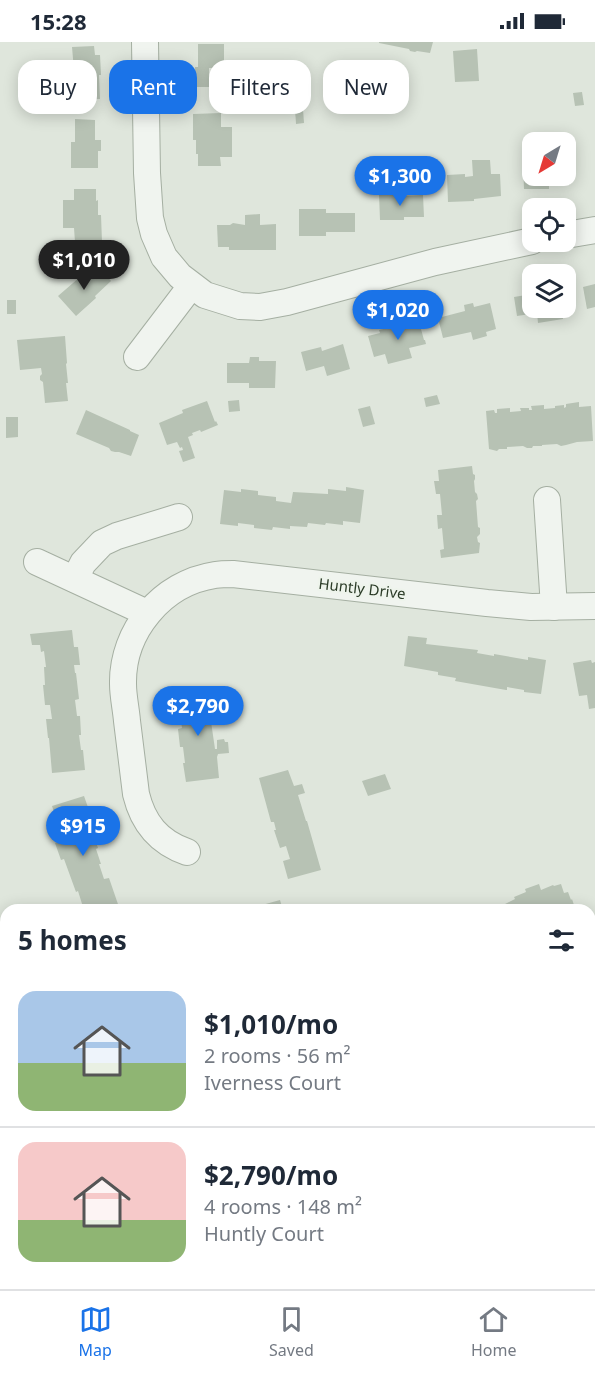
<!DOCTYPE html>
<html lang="en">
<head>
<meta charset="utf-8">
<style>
  body { margin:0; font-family:"Noto Sans",sans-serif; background:#f6f6f7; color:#1f2937; height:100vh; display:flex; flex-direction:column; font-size:22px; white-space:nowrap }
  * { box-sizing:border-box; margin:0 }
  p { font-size:20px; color:#747a83 }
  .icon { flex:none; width:33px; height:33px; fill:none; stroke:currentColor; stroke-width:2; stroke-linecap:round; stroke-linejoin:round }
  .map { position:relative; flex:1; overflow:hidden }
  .panel { position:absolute; left:0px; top:862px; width:596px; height:386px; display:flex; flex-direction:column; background:#fff; border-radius:18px 18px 0 0; box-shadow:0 3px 15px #0003 }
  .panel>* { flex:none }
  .top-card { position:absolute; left:18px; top:18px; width:560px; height:54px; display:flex; gap:12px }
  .needle { width:39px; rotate:218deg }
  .tools { position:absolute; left:522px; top:90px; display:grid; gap:12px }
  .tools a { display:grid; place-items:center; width:54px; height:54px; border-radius:12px; background:#fff; box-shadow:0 3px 15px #0003; font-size:30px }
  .price { position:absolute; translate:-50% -51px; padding:0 14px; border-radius:21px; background:#1a73e8; color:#fff; font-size:20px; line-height:39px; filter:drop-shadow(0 2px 3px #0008) }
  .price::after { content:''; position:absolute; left:50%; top:36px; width:18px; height:14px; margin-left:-9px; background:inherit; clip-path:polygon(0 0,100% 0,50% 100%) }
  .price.selected { background:#222; color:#fff }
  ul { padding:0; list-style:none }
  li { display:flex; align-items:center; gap:18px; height:150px; padding:0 18px }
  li+li { border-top:2px solid #e0e1e3 }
  li span { display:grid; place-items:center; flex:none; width:168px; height:120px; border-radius:18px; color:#555 }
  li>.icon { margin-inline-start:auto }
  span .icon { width:72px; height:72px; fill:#fffc; stroke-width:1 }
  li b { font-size:26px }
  h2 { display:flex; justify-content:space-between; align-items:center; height:72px; padding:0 18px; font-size:26px }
  .chip { padding:0 21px; border-radius:18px; background:#fff; box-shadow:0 3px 15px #0003; font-size:21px; line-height:54px }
  .chip.selected { background:#1a73e8; color:#fff }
  .status { display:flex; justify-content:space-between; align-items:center; height:42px; padding:0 30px; background:#fff; direction:ltr }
  .status svg { height:16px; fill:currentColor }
  .dock { display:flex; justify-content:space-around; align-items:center; height:84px; border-top:2px solid #e0e1e3; background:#fff; font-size:16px; color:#747a83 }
  .dock a { display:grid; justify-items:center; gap:3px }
  .dock .selected { color:#1a73e8 }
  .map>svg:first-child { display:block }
  .building { fill:#b7c2b4 }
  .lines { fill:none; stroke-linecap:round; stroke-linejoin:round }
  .minor-casing { stroke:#a5afa2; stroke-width:28 }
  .highway-casing { stroke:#8a9c85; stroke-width:36 }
  .minor { stroke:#f0f4ef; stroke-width:26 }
  .highway { stroke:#fff; stroke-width:33 }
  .labels { text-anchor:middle; stroke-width:4.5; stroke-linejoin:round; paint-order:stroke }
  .street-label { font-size:15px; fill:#2b3b27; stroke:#eef4ec }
</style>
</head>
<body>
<div class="status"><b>15:28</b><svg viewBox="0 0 49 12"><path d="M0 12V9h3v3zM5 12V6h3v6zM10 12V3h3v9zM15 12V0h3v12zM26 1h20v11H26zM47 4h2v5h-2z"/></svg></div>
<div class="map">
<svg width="595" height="1247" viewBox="0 0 595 1247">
  <rect width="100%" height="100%" fill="#dfe6dc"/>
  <g class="building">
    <path d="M379,0H433L430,11L417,9L415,10L410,9L409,7L379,1Z"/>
    <path d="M198,2H224V26H209V45H195V25H198Z"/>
    <path d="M94,4L95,13H100L101,33H99L100,57L72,58V40H75L72,5Z"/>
    <path d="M477,7L479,39L455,40L453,9Z"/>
    <path d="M582,50L584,63L575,64L573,51Z"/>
    <path d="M295,67H303L304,81L296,82Z"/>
    <path d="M221,71V85H232V115H220L221,124H198V112H196V98H193V72Z"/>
    <path d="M75,77L95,78V98H101V109H98V126H71V100H75Z"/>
    <path d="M472,118H490L491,132H500L501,154L474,157V159L448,160L447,133L465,132V135L473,134Z"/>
    <path d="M523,121H532V134H566V124H570V143L549,144V147H524Z"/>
    <path d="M74,147H96V159L98,158V173H101L102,200H75L74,186H63V158H74Z"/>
    <path d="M404,151V154L423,153L424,175H404V178H380L379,152Z"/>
    <path d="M299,167H326V171H355V190H326V194H299Z"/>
    <path d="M260,172V183L276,182V208H229V205H218L217,183H230L233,181L245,183V173Z"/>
    <path d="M98,224L111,239L95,254L96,256L76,274L58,254L80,235L83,238Z"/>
    <path d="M595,242V265L587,267L583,245Z"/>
    <path d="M532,252V266H562L563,277L538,281L537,271L517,274L514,255Z"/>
    <rect x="7" y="258" width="9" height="14"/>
    <path d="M473,261L474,265L490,261L496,287L486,290L487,294L473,298L471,290L443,296L438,276L465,269L464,263Z"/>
    <path d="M418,276L424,298H425L426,302L409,306L412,316L388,322L385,312L374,315L368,294L380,291L379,288L393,285V282Z"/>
    <path d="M65,294L67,321L66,322L68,341H66L68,359L45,361L43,340L40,338V334L42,332L41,326L20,328L17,298Z"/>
    <path d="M343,302L350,327L327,334L324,324L306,329L301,310L321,305L322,309Z"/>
    <path d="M250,315H259V319H276L275,346H249V341H227V321H249Z"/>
    <path d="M437,353L440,362L426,365L424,356Z"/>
    <path d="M239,358L240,369L229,370L228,359Z"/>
    <path d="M207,359L215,380L216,379L218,383L201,390L200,388L192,391L193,393L188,395L195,416L183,420L179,409L183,408L182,405L180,406L177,400L167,403L159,381L183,371L182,368Z"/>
    <path d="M579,360V365L591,364L593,399L577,400L566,403L561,404L557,402L542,403V404H533L532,406H527L523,404L507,405V407H499L497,409L489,407L486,369L494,368L495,371H497V367L510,366V370L521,369L520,366H529V368H532L531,364L544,363V367L555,366V364L564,363V366L566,365V362Z"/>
    <path d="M370,364L375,382L363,385L358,367Z"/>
    <path d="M86,368L130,388V389L139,393L131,414L119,410H115L111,409L109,406L76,392Z"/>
    <path d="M6,375H18V395L6,396Z"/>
    <path d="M472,424L473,432L475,433V437L474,439L475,450L477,452L478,457L476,459L478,485L480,486V492L477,495L478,500L480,501L479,511L441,516L440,508L444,507L442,486L438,487L437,473H442L440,452H436L434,439H439L438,428Z"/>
    <path d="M346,445L364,448L360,481L343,479V483L326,481L325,483L308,481L307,485L290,484V487L273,485L272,488L254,486V483L238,481V484L220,482L224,448L241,450V447L258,449V453L276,455V459L291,461L293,450L328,452V447L346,449Z"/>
    <path d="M72,588L74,605H78L80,623H74L75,631H76L79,657L75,658L77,674H80L81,693H79L81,708H83L85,728L52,731L49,696H48L46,677H52L50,663H45L43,643H45L44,625H46L44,609L41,610L40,603H32L30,592Z"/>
    <path d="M408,594L427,596L426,602L478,608L477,611L494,614V612L528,618V615L546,618L541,652L524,650V648L507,645V648H506L455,639L456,636L438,633V630L404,624Z"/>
    <path d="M591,618L592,621L595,620V666L589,667L587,653L579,654L573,621Z"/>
    <path d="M205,649L207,666H209L215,707H217V698L224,697L225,700H228L229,711L218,712L217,715L219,736L186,740L183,721H185L183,705H180L178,687L182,686L180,671L174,672L171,654Z"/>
    <path d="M288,728L294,744L302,742L305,751L298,753L306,779H307L321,828L288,837L283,819L290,817L286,804L280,806L274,788H276L274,780H271L259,736Z"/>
    <path d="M385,732L391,747L368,754L362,739Z"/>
    <path d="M84,754L90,771L83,773L88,790L92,789L98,806L96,807L101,822H99L104,837L109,836L120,868H80L79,866L83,865L78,849L76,850L64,817L61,818L55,801L64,799L52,764Z"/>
    <path d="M539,842L541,848L553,843L554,844L561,842L564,851L568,850L571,858L572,857L574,863L570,865L571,868H502L501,864L515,857L514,855L526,850L525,847Z"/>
    <path d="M280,858L283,868H254L262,865V863Z"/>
    <path d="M593,931L595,938V1002L590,1004V932Z"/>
    <path d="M595,1095V1150L590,1152V1096Z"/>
    <path d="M139,1242H192L191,1247H138Z"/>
  </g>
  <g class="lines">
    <defs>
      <g id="minor">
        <path d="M145,0L147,131L150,176L154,192L164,215L180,234L205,253L240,264L260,265L287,260L435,220L532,199"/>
        <path d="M566,193L595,188"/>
        <path d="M137,315L191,244"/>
        <path d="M547,458L554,565"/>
        <path d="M37,520L147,571"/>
        <path d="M75,537L83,521L102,501L117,494L179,475"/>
        <path d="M187,810C158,800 143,781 136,752C133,728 130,703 127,679C126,667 123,654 123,642C122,589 162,541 215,533C221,532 228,532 233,532L487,561L531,565L595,564"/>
        <path d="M590,1199L595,1198"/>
        <path d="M403,1247L422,1242"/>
      </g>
      <g id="highway">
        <path d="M0,1189L6,1219"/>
        <path d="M11,1242L13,1247"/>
      </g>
    </defs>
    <use href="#minor" class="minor-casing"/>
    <use href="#highway" class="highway-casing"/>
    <use href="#minor" class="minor"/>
    <use href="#highway" class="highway"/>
  </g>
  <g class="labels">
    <g class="street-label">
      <text transform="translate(362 547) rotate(7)" y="5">Huntly Drive</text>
    </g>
  </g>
</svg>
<div class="tools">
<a><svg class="needle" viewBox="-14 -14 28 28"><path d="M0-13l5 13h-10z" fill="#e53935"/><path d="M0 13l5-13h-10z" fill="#747a83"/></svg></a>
<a><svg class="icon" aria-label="locate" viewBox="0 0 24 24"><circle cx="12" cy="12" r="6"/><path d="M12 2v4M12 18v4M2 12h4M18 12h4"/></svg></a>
<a><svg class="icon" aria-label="layers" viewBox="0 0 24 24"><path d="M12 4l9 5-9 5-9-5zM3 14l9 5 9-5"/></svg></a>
</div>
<b class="price" style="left:400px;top:165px">$1,300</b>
<b class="price selected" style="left:84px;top:249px">$1,010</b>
<b class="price" style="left:398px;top:299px">$1,020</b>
<b class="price" style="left:198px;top:695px">$2,790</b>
<b class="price" style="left:83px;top:815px">$915</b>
<div class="top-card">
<a class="chip">Buy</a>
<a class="chip selected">Rent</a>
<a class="chip">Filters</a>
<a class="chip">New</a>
</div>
<section class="panel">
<h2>5 homes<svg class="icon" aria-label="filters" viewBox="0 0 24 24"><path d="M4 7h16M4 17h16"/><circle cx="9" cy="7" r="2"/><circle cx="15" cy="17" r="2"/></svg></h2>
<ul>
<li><span style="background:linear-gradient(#a9c7e8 60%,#8fb573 0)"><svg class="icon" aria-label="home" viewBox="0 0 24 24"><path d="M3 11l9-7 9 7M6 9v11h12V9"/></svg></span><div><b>$1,010/mo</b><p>2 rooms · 56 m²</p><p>Iverness Court</p></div></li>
<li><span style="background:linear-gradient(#f6c9c9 65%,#8fb573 0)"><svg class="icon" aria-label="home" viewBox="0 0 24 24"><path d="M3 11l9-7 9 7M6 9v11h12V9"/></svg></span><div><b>$2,790/mo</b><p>4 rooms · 148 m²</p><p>Huntly Court</p></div></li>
</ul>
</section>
</div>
<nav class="dock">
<a class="selected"><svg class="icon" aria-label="map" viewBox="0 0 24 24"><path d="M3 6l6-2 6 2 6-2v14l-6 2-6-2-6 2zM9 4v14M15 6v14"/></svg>Map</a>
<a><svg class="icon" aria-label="saved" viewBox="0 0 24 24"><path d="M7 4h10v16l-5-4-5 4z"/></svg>Saved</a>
<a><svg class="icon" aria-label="home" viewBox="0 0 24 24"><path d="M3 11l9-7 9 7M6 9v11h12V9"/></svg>Home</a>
</nav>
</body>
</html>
